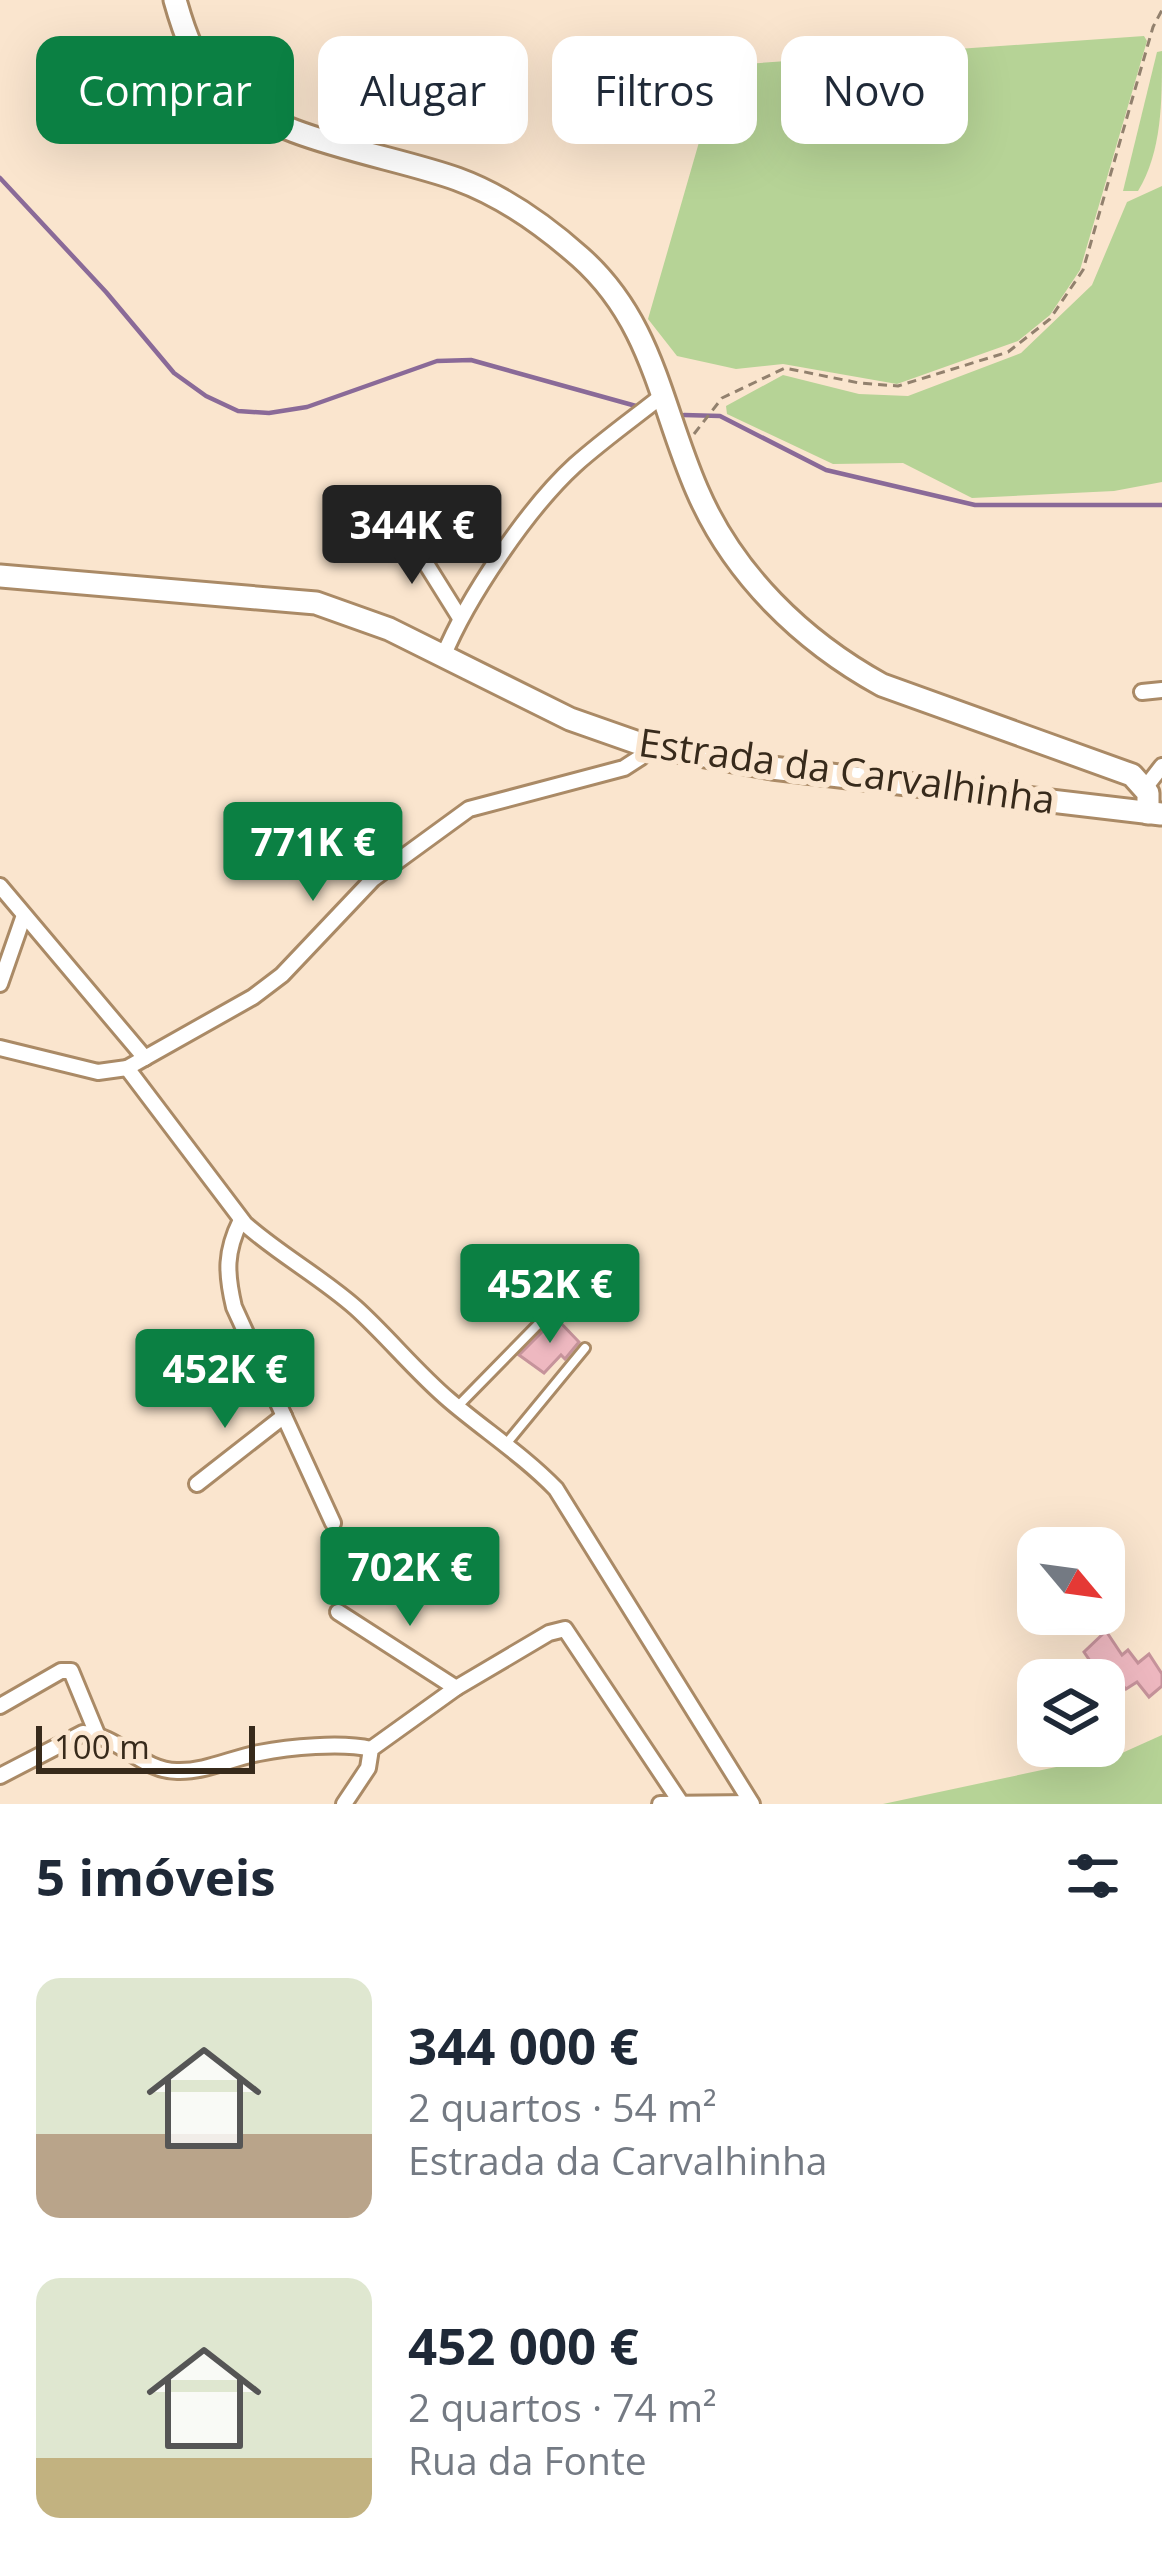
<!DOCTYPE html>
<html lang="pt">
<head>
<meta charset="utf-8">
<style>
  body { margin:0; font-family:"Open Sans",sans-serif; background:#f2f2f3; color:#1f2937; height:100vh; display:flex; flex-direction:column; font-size:45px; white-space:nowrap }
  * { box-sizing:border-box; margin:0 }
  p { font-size:39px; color:#747a83 }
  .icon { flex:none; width:66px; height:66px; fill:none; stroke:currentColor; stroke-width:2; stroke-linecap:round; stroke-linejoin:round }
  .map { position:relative; height:1804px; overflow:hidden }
  .drawer { display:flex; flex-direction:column; background:#fff; flex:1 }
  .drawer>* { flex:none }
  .top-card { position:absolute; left:36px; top:36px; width:1092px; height:108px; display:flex; gap:24px }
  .needle { width:78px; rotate:119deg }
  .buttons { position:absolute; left:1017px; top:1527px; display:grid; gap:24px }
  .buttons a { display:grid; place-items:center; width:108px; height:108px; border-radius:24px; background:#fff; box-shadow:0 12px 48px #0002; font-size:60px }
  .scale { position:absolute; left:36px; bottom:30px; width:219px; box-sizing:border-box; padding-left:12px; border:6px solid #372a1b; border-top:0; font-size:33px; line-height:42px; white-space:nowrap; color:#372a1b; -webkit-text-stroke:9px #fae5ce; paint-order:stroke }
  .price { position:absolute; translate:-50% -102px; padding:0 27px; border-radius:12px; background:#0b8043; color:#fff; font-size:39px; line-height:78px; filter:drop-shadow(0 3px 6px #0008) }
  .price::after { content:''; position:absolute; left:50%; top:72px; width:36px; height:27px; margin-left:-18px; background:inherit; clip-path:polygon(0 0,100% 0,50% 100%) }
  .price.selected { background:#222; color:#fff }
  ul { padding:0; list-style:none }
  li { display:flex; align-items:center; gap:36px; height:300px; padding:0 36px }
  li span { display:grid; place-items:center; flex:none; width:336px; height:240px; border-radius:24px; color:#555 }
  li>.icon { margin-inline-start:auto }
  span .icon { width:144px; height:144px; fill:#fffc; stroke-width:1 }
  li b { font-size:51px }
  h2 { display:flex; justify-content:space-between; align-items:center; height:144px; padding:0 36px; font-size:51px }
  .pill { padding:0 42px; border-radius:24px; background:#fff; box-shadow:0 12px 48px #0002; font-size:42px; line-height:108px }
  .pill.selected { background:#0b8043; color:#fff }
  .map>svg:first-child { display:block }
  .green { fill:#b6d396 }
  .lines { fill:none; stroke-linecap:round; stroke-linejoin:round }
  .stream { stroke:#8a6a98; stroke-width:4.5 }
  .building { fill:#eeb8c0; stroke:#c6939b; stroke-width:3 }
  .lane-casing { stroke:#aa8a66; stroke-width:14 }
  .street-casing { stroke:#aa8a66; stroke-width:20 }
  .secondary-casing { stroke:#aa8a66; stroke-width:27 }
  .path { stroke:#92816e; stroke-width:3; stroke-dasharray:9 6; stroke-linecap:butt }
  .lane { stroke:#fff; stroke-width:8 }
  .street { stroke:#fff; stroke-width:14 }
  .secondary { stroke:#fff; stroke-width:21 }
  .labels { text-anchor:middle; stroke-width:12; stroke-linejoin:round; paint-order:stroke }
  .street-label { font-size:39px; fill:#372a1b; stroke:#fae5ce }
</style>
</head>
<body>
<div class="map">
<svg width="1162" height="1804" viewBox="0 0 1162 1804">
  <rect width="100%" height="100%" fill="#fae5ce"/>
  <g class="green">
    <path d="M1144,36L1147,41L1080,270L1050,315L1018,341L897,384L783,364L736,369L677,356L648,319L708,111L716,66Z"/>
    <path d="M1162,51C1162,103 1162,151 1138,191H1123L1157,52Z"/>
    <path d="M1162,186V482L1114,491L972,498L903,463L833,464L727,414L726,406L783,375L859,394L908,396L1021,353L1092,285L1127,202Z"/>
    <path d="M1162,1735V1804H883L1122,1753Z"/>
  </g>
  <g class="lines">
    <g class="stream">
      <path d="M0,178L106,292L174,373L206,396L238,411L269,413L307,407L437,361L471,360L636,406"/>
      <path d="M684,415L720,416L826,470L975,505H1162"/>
    </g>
  </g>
  <g class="building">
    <path d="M556,1318L579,1342L565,1359L561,1355L544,1373L519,1355Z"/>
    <path d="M1106,1631L1122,1655L1128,1650L1138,1663L1149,1654L1162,1674V1686L1149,1697L1137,1682L1126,1689L1113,1675L1103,1680L1084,1652Z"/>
  </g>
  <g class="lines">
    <defs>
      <g id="lane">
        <path d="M458,1406L606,1255"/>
        <path d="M506,1444L585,1348"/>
      </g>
      <g id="street">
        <path d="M405,530L460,618"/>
        <path d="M443,657C467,598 528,508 575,465C603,440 634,418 663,395"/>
        <path d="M1142,692L1162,690"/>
        <path d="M1145,788L1162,766"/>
        <path d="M0,886L145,1058"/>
        <path d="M0,984L23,918"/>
        <path d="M0,1048L98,1072L127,1068L253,997L282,975L373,879L469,809L624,768L641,757L644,745"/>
        <path d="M127,1068L245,1224C280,1255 321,1277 356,1308C388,1337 416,1372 449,1400C484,1430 523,1455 556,1489L752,1804"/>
        <path d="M241,1220C225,1252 226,1273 234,1307L333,1523"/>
        <path d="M197,1484L284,1416"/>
        <path d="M338,1612L456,1688"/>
        <path d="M0,1706L61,1671H71L97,1734"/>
        <path d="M0,1776L83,1733C118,1735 142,1771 177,1771C205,1772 232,1758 259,1753C289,1747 342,1742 371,1749"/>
        <path d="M344,1804L368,1768L371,1749L456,1688L549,1633L565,1629L681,1803"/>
        <path d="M660,1804L751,1803"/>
      </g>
      <g id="secondary">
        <path d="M175,0C184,32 195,65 220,88C273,140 387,154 457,179C501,195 544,225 580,257C653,322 660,405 697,490C733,574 802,641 882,685L1132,775L1148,793V813"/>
        <path d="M0,576L316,603L389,629L570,719L644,745L772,768L1161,814"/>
      </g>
    </defs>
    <use href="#lane" class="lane-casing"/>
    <use href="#street" class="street-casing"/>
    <use href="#secondary" class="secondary-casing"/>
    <path class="path" d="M694,434L722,398L785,368L859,383L898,386L1008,352L1050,319L1083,270L1153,27L1162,10"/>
    <use href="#lane" class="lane"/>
    <use href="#street" class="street"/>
    <use href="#secondary" class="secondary"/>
  </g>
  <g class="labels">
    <g class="street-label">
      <text transform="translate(847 771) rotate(8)" y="14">Estrada da Carvalhinha</text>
    </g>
  </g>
</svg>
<div class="buttons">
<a><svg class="needle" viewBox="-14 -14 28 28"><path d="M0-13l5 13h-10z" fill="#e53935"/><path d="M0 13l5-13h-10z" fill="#747a83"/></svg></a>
<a><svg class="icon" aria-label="layers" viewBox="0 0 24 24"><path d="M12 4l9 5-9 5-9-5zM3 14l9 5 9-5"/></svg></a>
</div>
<div class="scale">100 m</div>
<b class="price selected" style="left:412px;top:587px">344K €</b>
<b class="price" style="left:313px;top:904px">771K €</b>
<b class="price" style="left:550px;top:1346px">452K €</b>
<b class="price" style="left:225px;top:1431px">452K €</b>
<b class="price" style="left:410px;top:1629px">702K €</b>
<div class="top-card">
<a class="pill selected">Comprar</a>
<a class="pill">Alugar</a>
<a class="pill">Filtros</a>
<a class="pill">Novo</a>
</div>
</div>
<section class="drawer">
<h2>5 imóveis<svg class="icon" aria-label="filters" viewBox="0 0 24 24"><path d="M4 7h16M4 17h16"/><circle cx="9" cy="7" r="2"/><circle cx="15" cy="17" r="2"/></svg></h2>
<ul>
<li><span style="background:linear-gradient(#dfe7d0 65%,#b9a48a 0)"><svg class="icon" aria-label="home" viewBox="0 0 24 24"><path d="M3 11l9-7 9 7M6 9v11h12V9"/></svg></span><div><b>344 000 €</b><p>2 quartos · 54 m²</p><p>Estrada da Carvalhinha</p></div></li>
<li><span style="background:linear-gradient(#dfe7d0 75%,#c2b280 0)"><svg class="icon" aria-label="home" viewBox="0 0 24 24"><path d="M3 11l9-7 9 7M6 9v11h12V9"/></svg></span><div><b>452 000 €</b><p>2 quartos · 74 m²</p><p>Rua da Fonte</p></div></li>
</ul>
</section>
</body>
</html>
